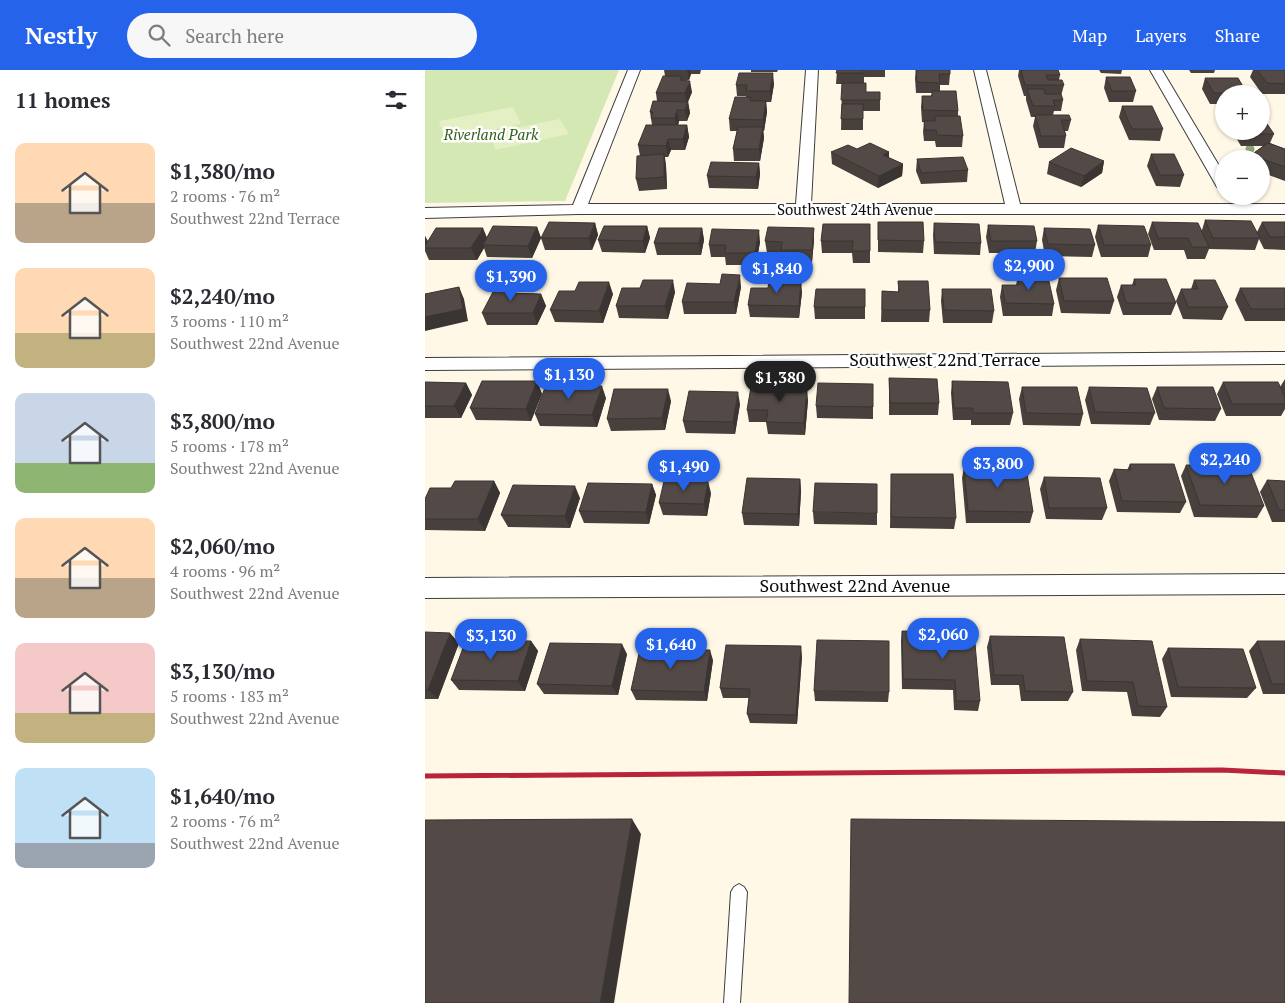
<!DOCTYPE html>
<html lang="en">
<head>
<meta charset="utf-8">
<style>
  body { margin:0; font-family:"PT Serif",serif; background:#f7f7f7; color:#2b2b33; height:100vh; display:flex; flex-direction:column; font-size:19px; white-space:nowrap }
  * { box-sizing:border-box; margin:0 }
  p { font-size:16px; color:#7c7c81 }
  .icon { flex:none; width:28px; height:28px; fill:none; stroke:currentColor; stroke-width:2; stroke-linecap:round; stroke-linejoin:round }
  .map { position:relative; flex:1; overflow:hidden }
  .side { display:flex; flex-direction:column; background:#fff; width:425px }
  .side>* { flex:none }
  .controls { position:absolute; left:790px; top:15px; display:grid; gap:10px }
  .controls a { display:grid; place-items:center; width:55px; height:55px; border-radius:50%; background:#fff; box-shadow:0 1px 4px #0004; font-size:25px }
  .price { position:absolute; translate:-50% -42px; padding:0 11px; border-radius:18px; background:#2563eb; color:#fff; font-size:16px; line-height:32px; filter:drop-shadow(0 1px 2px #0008) }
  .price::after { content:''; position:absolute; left:50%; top:30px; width:15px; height:11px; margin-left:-8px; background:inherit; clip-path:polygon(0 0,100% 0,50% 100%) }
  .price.active { background:#222; color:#fff }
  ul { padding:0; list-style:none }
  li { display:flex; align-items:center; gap:15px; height:125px; padding:0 15px }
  li span { display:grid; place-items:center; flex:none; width:140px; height:100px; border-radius:10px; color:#555 }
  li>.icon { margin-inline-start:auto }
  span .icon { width:60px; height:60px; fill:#fffc; stroke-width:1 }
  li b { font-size:21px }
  h2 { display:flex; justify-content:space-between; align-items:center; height:60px; padding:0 15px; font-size:21px }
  header { display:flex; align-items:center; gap:30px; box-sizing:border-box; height:70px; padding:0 25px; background:#2563eb; color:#fff }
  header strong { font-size:24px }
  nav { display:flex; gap:28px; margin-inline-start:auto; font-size:18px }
  .search { width:350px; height:45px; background:#f7f7f7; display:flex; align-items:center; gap:12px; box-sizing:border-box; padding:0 18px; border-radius:28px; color:#7c7c81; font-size:19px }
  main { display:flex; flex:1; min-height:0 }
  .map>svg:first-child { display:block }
  .green { fill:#d4e8b3 }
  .pitch { fill:#e5efc4 }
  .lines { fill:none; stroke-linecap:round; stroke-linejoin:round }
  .service-casing { stroke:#3d3d3d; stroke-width:2 }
  .minor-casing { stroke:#3d3d3d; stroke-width:2 }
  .service { fill:#fff; fill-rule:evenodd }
  .minor { fill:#fff; fill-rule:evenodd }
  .rail { stroke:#b8243b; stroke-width:5 }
  .tree { fill:#8ea477 }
  .wall { fill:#47403d }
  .shaded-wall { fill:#3a3432 }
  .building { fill:#534a47; stroke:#3a3432 }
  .labels { text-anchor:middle; stroke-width:5; stroke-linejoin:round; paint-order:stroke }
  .far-park-label { font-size:15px; font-style:italic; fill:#32601c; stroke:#fff }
  .far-street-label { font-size:15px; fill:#0a0a0a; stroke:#fff }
  .street-label { font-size:18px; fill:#0a0a0a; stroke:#fff }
</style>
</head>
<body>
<header>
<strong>Nestly</strong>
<div class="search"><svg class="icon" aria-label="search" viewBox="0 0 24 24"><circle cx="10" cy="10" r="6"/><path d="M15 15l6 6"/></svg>Search here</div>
<nav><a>Map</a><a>Layers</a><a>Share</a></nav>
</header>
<main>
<section class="side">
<h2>11 homes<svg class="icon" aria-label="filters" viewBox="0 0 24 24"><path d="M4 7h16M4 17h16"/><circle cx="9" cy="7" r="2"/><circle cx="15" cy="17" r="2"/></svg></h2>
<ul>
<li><span style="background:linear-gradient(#ffd9b3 60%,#b9a48a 0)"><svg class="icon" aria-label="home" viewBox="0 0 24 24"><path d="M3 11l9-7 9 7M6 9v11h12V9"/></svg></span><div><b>$1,380/mo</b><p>2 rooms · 76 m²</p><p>Southwest 22nd Terrace</p></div></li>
<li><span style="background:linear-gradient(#ffd9b3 65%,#c2b280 0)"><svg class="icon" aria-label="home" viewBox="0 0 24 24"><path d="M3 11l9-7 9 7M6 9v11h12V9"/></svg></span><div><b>$2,240/mo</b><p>3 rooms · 110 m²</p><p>Southwest 22nd Avenue</p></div></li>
<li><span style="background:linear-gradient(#c9d6e8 70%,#8fb573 0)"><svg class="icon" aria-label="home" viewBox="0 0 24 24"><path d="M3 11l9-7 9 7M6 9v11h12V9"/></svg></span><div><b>$3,800/mo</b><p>5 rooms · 178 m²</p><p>Southwest 22nd Avenue</p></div></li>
<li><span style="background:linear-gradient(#ffd9b3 60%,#b9a48a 0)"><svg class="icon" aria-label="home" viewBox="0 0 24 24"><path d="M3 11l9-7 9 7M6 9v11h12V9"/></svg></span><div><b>$2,060/mo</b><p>4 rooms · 96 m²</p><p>Southwest 22nd Avenue</p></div></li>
<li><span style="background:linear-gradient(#f6c9c9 70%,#c2b280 0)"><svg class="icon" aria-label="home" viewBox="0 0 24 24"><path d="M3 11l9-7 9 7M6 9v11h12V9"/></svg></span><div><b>$3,130/mo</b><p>5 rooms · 183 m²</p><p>Southwest 22nd Avenue</p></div></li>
<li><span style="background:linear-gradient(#bfe0f5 75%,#9aa5b1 0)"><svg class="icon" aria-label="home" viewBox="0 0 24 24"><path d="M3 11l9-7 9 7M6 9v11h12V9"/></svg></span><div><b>$1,640/mo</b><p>2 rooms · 76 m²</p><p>Southwest 22nd Avenue</p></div></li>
</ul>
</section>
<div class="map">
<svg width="860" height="933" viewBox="0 0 860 933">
  <rect width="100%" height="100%" fill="#fff8e7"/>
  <path class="green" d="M0,0H194L140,131L0,133Z"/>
  <g class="pitch">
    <path d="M88,37L96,54L20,69L14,51Z"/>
    <path d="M135,49L144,64L70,80L65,63Z"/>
  </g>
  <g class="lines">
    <defs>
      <path id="service" d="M314,814L319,817L322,822L315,933H299L306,822L309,817Z"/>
      <g id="minor">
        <path d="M203,0H215L163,134H371L381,0H393L386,134H580L549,0H561L595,134H860V144H384L378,146L372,144H154L0,148V138L148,135Z"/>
        <path d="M725,0H737L799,104V121L792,117Z"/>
        <path d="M860,282V294L0,300V288Z"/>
        <path d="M860,504V524L0,528V508Z"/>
      </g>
    </defs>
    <use href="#service" class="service-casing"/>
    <use href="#minor" class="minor-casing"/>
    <use href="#service" class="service"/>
    <use href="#minor" class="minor"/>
    <path class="rail" d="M0,706L797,700L860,703"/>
  </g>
  <circle class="tree" cx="825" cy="79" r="4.5"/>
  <g class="wall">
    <path d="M239,0H276L275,4H266L264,10H258L267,22L263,32L265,43L262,51H254L253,55H262L264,67L260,80H246L243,87H240L241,96L242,119L214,121L211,109L215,86L213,75L227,55L225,42L232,31L231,23L240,6Z"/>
    <path d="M326,0H353L352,2H326Z"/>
    <path d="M412,0H460V7H439V13L441,22H455V41H438V60H416L417,14H411Z"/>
    <path d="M491,0H525V4L524,15H515V21L533,41V46L538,66L537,77H511L510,71H499L498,62L499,52H497L496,37L497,26H506L507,23H491L490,8Z"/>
    <path d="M594,0H633L635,5L634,10L639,15L636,26L638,30L636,41H629L628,45L646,50L643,61H640L641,66L639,78H614L608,56L610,47H606L601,30V26H599L593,6Z"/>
    <path d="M674,0H697L696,4L676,3Z"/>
    <path d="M764,0H790L789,3H766Z"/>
    <path d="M828,0H860V24H837L825,7Z"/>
    <path d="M681,7L711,21L708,32H684L679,18Z"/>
    <path d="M780,8L822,23V24H799V34H785L777,19Z"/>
    <path d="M349,14L346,32H341L342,42L339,61H338L339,68L335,91H309L308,79L312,61H305L304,49L321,27V26H312L311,15Z"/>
    <path d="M697,36L738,59L735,71L704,70L694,47Z"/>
    <path d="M807,61H836L849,64L845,73L860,79V111L836,102V89H824L826,85L838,76H816Z"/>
    <path d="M432,79L464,82V88L478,94L477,106L453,118L407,94L406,82Z"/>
    <path d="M726,84L759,105L755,117L731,116L722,96Z"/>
    <path d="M492,89L543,100L542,112L496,114L491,101Z"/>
    <path d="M679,91L677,103L656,117L622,104L624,92Z"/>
    <path d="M334,93L335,104L333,119L284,118L282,106Z"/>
    <path d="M780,150L832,162L837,152H860V180L839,179L834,169L830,180L784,179L780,189H762L759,180H729L723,164L727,152L777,160Z"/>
    <path d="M453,152L499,171L498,183L453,182Z"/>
    <path d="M170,153L173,165L167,180H120L116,168Z"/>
    <path d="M509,153L556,173L555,185L509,184L508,165Z"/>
    <path d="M445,154V193H428L427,183H397L396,171Z"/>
    <path d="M563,155L612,171L610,183H564L561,167Z"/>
    <path d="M673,155L726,175L723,187H676L670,167Z"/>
    <path d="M222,156L225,168L220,183L177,182L173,170Z"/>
    <path d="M112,157L116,168L107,188L62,187L59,178L52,190H4L0,181V166L3,171L62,168Z"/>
    <path d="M277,158L279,170L276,185H232L229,173Z"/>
    <path d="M619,158L670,175L667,187L620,186L617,170Z"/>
    <path d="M389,170L387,192H357L356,184L342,183L340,171Z"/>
    <path d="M335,172L331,195H301L300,187H286L284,175Z"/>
    <path d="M593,206L629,234L627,246H578L575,227L577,215H591Z"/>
    <path d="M634,208L689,231L685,244L636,243L631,220Z"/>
    <path d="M709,209L751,233L746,245H698L692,227L696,215H707Z"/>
    <path d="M769,210L803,237L797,250L758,249L751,231L756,219H766Z"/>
    <path d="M473,211L505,240L504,252H456L457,221L473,222Z"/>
    <path d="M316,217L311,244H259L257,232Z"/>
    <path d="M215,218L250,222L243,249L194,248L191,236Z"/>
    <path d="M815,218H860V251H820L810,230Z"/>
    <path d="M440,219V249H390L389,237Z"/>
    <path d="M517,219L569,241L567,253H518L516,231Z"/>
    <path d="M150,221L188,224L178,253L130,252L125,240Z"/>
    <path d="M377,222L374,248L325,247L323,235Z"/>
    <path d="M85,223L116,224L121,236L112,255H62L57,243Z"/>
    <path d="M464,308L514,333L513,345H464Z"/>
    <path d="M860,309V339L856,346H801L792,324L798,312L855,317Z"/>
    <path d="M112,311L117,324L106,351L51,350L45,338Z"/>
    <path d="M527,311L588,343L585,355H546V350H528L526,323Z"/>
    <path d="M0,312L41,313L47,325L36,348H0Z"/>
    <path d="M448,314V349L392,348L391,336Z"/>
    <path d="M597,317L658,344L655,356L598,355L594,329Z"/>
    <path d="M664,317L730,343L725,355L666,354L660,330Z"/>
    <path d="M732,317L796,339L790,351L734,350L727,329Z"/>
    <path d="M181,328L172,357L115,356L110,344Z"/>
    <path d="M383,330L380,365L343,364L341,352H324L322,340Z"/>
    <path d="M246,331L240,360L186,361L182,349Z"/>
    <path d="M315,334L310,364L261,363L258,351Z"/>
    <path d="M705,394L761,432L755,443L692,442L684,411L689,399L702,400Z"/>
    <path d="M761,395L839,436L832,448L769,447L756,406Z"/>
    <path d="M539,397L608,442L605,453H541L537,408Z"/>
    <path d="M466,404L531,448L529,459L465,458Z"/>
    <path d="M619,407L682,438L677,450L621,449L615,419Z"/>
    <path d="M375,409L376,421L374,456L319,455L317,443Z"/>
    <path d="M842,410L860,411V452H847L835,422Z"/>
    <path d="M69,411L75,423L60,461L0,460V429L26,418Z"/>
    <path d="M227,414L231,425L224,454L159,453L154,441Z"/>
    <path d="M286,423L282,446L238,445L234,433Z"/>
    <path d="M155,428L145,458L83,457L76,445Z"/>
    <path d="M388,442L452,443V455L389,454Z"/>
    <path d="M477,561L555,631L553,641L529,640L528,620L477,619L476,571Z"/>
    <path d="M0,562L34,573L13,629H0Z"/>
    <path d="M565,566L648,622L643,631H596L594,615H566L562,577Z"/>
    <path d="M655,569L742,637L735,647L707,646L702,622L657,621L651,580Z"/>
    <path d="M106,571L113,581L100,621L34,620L26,610Z"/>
    <path d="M832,571H860V624H838L824,581Z"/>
    <path d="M743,578L831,618L822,628L746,627L737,589Z"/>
    <path d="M202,584L193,625L119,624L112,614Z"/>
    <path d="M377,586L372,654L325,653L322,644L324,628H298L295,618Z"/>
    <path d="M288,590L282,631L211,630L206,620Z"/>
    <path d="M389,621L464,622L463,632L390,631Z"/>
  </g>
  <g class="shaded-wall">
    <path d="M262,0H265L266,4L264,10Z"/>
    <path d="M348,3L349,14L346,32L345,21Z"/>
    <path d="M265,11L267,22L262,34L260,23Z"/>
    <path d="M341,31L342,42L339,61L338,50Z"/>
    <path d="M263,32L265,43L262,51L260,40Z"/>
    <path d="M252,40L254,51L252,60L250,48Z"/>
    <path d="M262,55L264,67L260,80L258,69Z"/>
    <path d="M338,57L339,68L335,91L334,79Z"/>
    <path d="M243,69L246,80L243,87L241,76Z"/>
    <path d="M464,82V93L458,85Z"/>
    <path d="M239,84L241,96L242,119L239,107Z"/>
    <path d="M679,91L677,103L656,117L659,106Z"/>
    <path d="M334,93L335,104L333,119L331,107Z"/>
    <path d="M478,94L477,106L453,118L454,106Z"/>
    <path d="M170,153L173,165L167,180L164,168Z"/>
    <path d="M222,156L225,168L220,183L218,171Z"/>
    <path d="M112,157L116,168L107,188L103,176Z"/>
    <path d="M58,158L63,170L58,175L59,178L52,190L46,178Z"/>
    <path d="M277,158L279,170L276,185L274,173Z"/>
    <path d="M389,158V170L387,192V180Z"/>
    <path d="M334,160L335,172L331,195L330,183Z"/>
    <path d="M0,166L3,173L0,178Z"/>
    <path d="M315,205L316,217L311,244L309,232Z"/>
    <path d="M248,210L250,222L243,249L240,236Z"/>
    <path d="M376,210L377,222L374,248V236Z"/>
    <path d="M184,212L188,224L178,253L174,241Z"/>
    <path d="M34,217L39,229L43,251L0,261V247Z"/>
    <path d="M83,218L87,230L80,223Z"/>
    <path d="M116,224L121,236L112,255L108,243Z"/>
    <path d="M112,311L117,324L106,351L101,339Z"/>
    <path d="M41,313L47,325L36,348L29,336Z"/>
    <path d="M177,316L181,328L172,357L167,345Z"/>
    <path d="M382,318L383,330L380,365L379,353Z"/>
    <path d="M243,319L246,331L240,360L237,348Z"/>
    <path d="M313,322L315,334L310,364L308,352Z"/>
    <path d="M375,409L376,421L374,456L373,444Z"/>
    <path d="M69,411L75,423L60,461L53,449Z"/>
    <path d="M283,411L286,423L282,446L279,434Z"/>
    <path d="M227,414L231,425L224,454L221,442Z"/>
    <path d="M150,416L155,428L145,458L140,446Z"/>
    <path d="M25,563L34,573L13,629L3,620Z"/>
    <path d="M106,571L113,581L100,621L93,611Z"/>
    <path d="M197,574L202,584L193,625L187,616Z"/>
    <path d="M376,576L377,586L372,654L371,645Z"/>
    <path d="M285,580L288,590L282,631L279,622Z"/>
    <path d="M207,749L216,764L189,933H175Z"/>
  </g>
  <g class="building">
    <path d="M412,0H439V3H411Z"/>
    <path d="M491,0H525V4H514L515,13L492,12Z"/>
    <path d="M596,0H633L635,5H621L623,10H637L639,15H600Z"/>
    <path d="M832,0H860V14L842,13Z"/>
    <path d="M314,3H348L345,21H321L322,15H311Z"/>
    <path d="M238,6H257L255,10L265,11L260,23H231Z"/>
    <path d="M681,7H705L711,21H687Z"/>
    <path d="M780,8H813L822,23H789Z"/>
    <path d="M417,13H441V22H455V30H416Z"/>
    <path d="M602,19H619L620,24H636L638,30H628L630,36H608Z"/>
    <path d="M507,21H531L533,41L498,40L497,26H507Z"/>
    <path d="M310,27H326L325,31H341L338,50L304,49Z"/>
    <path d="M228,31L263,32L260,40H252L250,48H226L228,42H225Z"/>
    <path d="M417,34H438V49H416Z"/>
    <path d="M697,36H727L738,59H707Z"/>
    <path d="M610,45H644L646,50H636L641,66H616Z"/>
    <path d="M836,45L849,64H820L818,61H836Z"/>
    <path d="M510,46H535L538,66L512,65L511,60H500L499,51H510Z"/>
    <path d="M221,55H262L258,69H243L241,76L213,75Z"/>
    <path d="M313,57H338L334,79H308Z"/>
    <path d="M445,73L464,82L458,85L478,94L454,106L406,82L423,75L432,79Z"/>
    <path d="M843,73L860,79V97L826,85Z"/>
    <path d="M646,78L679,91L659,106L624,92Z"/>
    <path d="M239,84V107L211,109L212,86Z"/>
    <path d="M726,84H749L759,105H735Z"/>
    <path d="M538,87L543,100L496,103L492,89Z"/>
    <path d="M286,92L334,93L331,107L282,106Z"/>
    <path d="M780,150L826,151L835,168H788Z"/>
    <path d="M124,152L170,153L164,168H116Z"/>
    <path d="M453,152H498L499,171L453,170Z"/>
    <path d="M727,152L773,153L784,177H767L763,168H733Z"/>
    <path d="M837,152H860V167H845Z"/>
    <path d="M509,153L554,154L556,173L510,172Z"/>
    <path d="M398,154H445V181H427L428,171H396Z"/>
    <path d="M563,155L609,156L612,171H566Z"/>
    <path d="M673,155L719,156L726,175H679Z"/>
    <path d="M68,156L112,157L103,176L58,175Z"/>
    <path d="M179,156H222L218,171L173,170Z"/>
    <path d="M343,157L389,158L387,180H356L357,172L340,171Z"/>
    <path d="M11,158H58L46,178H0V176Z"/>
    <path d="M234,158H277L274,173H229Z"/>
    <path d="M619,158L665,159L670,175L623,174Z"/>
    <path d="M287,159L334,160L330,183H300L301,175H284Z"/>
    <path d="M297,204L315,205L309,232H257L262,213L295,214Z"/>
    <path d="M593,206L623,207L629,234L580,233L577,215H594Z"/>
    <path d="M634,208H682L689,231H639Z"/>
    <path d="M709,209H741L751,233H701L696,215H711Z"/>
    <path d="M218,210H248L240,236H191L197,218H215Z"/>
    <path d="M344,210H376L374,236L323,235L326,218H343Z"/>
    <path d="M769,210H790L803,237H763L756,219H773Z"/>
    <path d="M473,211H503L505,240H457V221L474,222Z"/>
    <path d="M154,212H184L174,241L125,240L134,221H150Z"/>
    <path d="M34,217L38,239L0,247V224Z"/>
    <path d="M70,218H83L80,223L116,224L108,243H57Z"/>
    <path d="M815,218H860V239H826Z"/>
    <path d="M391,219H440V237H389Z"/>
    <path d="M517,219H566L569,241L519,240Z"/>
    <path d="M464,308L512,309L514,333H465Z"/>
    <path d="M57,311H112L101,339L45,338Z"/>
    <path d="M527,311L583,312L588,343H548V338H529Z"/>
    <path d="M0,312L41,313L29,336H0Z"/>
    <path d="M798,312H853L860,327V334H807Z"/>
    <path d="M393,313L448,314V337L391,336Z"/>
    <path d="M121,315L177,316L167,345L110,344Z"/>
    <path d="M326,317L382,318L379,353L341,352L343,340H322Z"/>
    <path d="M597,317H652L658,344L601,343Z"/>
    <path d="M664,317L722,318L730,343L670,342Z"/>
    <path d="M732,317H788L796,339L739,338Z"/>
    <path d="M189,319H243L237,348L182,349Z"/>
    <path d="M264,321L313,322L308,352L258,351Z"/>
    <path d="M705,394H749L761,432L697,431L689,399L706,400Z"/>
    <path d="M761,395H823L839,436L775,435Z"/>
    <path d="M539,397H601L608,442L543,441Z"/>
    <path d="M466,404H528L531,448L466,447Z"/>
    <path d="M619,407L675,408L682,438H624Z"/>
    <path d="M322,408L375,409L373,444L317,443Z"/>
    <path d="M842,410L860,411V440H854Z"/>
    <path d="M30,411H69L53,449H0V429L5,418H26Z"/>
    <path d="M239,411H283L279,434L234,433Z"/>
    <path d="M163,413L227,414L221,442L154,441Z"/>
    <path d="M390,413L452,414V443L388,442Z"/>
    <path d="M88,415L150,416L140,446L76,445Z"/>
    <path d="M477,561L549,562L555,631H531L530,610L478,609Z"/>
    <path d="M0,562L25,563L3,620L0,619Z"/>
    <path d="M565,566L639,567L648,622L600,621L598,605H569Z"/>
    <path d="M655,569L727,571L742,637L713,636L708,612L662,611Z"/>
    <path d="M41,570L106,571L93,611L26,610Z"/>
    <path d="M392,570L464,571V622L389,621Z"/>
    <path d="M832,571H860V614H847Z"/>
    <path d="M125,573L197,574L187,616L112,614Z"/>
    <path d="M301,575L376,576L371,645L322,644L325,619L295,618Z"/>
    <path d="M743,578L818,579L831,618L753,617Z"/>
    <path d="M215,579L285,580L279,622L206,620Z"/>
    <path d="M207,749L175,933H0V750Z"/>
    <path d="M426,749L860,752V933H424Z"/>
  </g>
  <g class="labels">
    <g class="far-park-label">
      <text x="66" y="70">Riverland Park</text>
    </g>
    <g class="far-street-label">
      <text x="430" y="145">Southwest 24th Avenue</text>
    </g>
    <g class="street-label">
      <text x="520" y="296">Southwest 22nd Terrace</text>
      <text x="430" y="522">Southwest 22nd Avenue</text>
    </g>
  </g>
</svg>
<div class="controls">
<a>+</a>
<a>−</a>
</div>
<b class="price" style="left:604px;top:221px">$2,900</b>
<b class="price" style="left:352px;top:224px">$1,840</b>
<b class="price" style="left:86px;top:232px">$1,390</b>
<b class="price" style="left:144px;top:330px">$1,130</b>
<b class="price active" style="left:355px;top:333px">$1,380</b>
<b class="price" style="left:800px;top:415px">$2,240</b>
<b class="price" style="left:573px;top:419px">$3,800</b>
<b class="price" style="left:259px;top:422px">$1,490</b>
<b class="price" style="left:518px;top:590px">$2,060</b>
<b class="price" style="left:66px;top:591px">$3,130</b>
<b class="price" style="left:246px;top:600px">$1,640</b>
</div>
</main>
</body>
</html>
